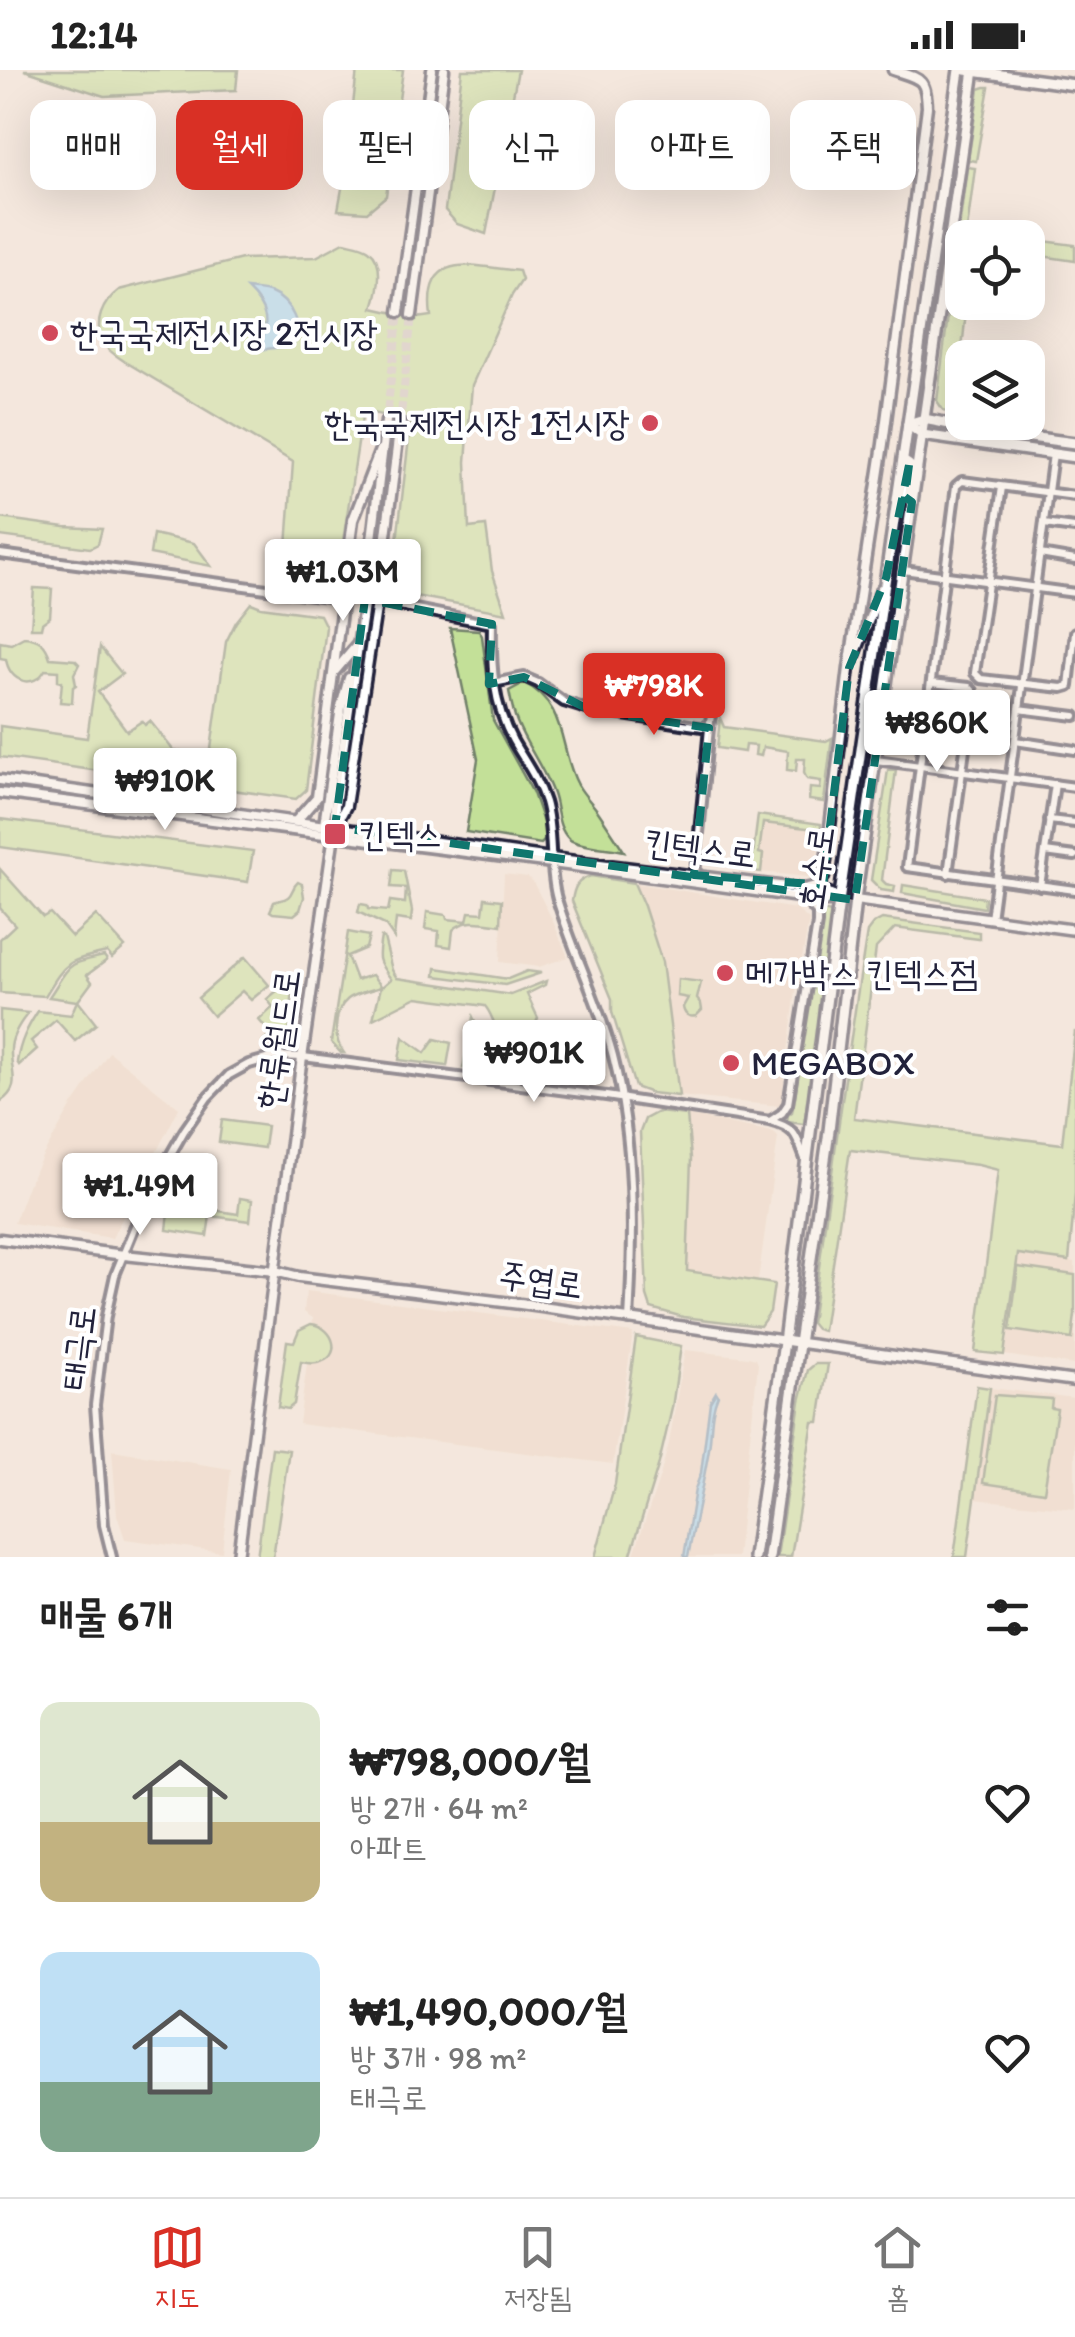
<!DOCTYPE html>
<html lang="ko">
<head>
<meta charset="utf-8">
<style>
  body { margin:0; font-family:Itim,"Poor Story",sans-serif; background:#f6f6f6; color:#222; height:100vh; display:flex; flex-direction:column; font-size:38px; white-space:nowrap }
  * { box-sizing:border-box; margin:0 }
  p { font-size:32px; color:#767676 }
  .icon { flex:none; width:55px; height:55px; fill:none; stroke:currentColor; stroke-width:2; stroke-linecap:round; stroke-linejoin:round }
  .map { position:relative; height:1487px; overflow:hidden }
  .details { display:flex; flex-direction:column; background:#fff; flex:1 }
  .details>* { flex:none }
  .banner { position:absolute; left:30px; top:30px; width:1015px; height:90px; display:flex; gap:20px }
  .buttons { position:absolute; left:945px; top:150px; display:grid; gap:20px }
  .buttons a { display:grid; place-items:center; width:100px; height:100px; border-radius:20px; background:#fff; box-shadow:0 10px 40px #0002; font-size:50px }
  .price { position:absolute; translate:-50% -85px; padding:0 22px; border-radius:10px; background:#fff; color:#222; font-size:32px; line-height:65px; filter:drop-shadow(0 2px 5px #0008) }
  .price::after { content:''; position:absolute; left:50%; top:60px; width:30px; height:22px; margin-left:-15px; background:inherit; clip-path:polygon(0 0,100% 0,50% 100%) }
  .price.active { background:#d93025; color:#fff }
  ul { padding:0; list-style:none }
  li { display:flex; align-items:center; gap:30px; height:250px; padding:0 40px }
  li span { display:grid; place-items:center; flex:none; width:280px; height:200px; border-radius:20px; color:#555 }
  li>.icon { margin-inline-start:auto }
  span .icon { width:120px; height:120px; fill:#fffc; stroke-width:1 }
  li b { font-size:42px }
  h2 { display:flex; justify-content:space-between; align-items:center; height:120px; padding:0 40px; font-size:42px }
  .tag { padding:0 35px; border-radius:20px; background:#fff; box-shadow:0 10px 40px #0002; font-size:35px; line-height:90px }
  .tag.active { background:#d93025; color:#fff }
  .status { display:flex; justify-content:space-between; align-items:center; height:70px; padding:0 50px; background:#fff; direction:ltr }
  .status svg { height:28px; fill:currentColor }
  .tabs { display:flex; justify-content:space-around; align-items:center; height:140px; border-top:2px solid #e0e0e0; background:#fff; font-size:28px; color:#767676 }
  .tabs a { display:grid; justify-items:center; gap:5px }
  .tabs .active { color:#d93025 }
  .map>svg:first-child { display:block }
  .built { fill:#edd6c5 }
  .green { fill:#c3e098; stroke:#72816a; stroke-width:2.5 }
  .water { fill:#96d2f6; stroke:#688cab; stroke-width:2.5 }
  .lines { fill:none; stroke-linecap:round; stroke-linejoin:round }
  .secondary-tunnel { stroke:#cac0bd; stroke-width:8; stroke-dasharray:8 4; stroke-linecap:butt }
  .street-casing { stroke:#22223b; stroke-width:14 }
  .secondary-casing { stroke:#22223b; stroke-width:15 }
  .primary-casing { stroke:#22223b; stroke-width:16 }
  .street { stroke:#fff; stroke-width:6 }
  .secondary { stroke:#fff; stroke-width:8 }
  .primary { stroke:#fff; stroke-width:9 }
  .marked { fill:none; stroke:#0f766e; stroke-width:8; stroke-dasharray:20 12; stroke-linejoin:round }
  .poi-dot { fill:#d1495b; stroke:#fff; stroke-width:4 }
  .labels { text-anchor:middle; stroke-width:8; stroke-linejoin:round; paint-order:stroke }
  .poi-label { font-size:35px; fill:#22223b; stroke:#fff; text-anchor:start }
  .street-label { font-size:35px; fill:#22223b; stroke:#fff }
</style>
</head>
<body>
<div class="status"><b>12:14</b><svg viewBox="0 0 49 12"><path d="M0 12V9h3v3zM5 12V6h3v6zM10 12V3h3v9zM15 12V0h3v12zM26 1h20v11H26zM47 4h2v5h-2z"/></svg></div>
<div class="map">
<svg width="1075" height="1487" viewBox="0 0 1075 1487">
  <rect width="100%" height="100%" fill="#f4e7dd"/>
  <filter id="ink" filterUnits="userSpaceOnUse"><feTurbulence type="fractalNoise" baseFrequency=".01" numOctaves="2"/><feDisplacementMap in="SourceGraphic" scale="20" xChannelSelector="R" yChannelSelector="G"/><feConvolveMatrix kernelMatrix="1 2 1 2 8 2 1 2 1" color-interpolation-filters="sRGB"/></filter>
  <g filter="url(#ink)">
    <g class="built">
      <path d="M758,745L821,754L816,801L807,807L751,801Z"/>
      <path d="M504,804L528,807L533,812L551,847L568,887L539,897L500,892Z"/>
      <path d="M634,813L796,839L809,850L795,927L781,1036L679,1026L662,892L643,834Z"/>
      <path d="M109,982L179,1038L112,1168L14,1153L29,1113L42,1087L71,1037Z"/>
      <path d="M687,1045L773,1062L778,1067L758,1211L687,1201L691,1088Z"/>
      <path d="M1018,1184L1075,1192V1295L1004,1285Z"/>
      <path d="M306,1221L633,1263L613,1394L299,1354L313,1248L304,1242Z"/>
      <path d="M685,1280L748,1287L756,1289L758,1294L737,1487H633L660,1406L669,1373Z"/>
      <path d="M990,1318L1075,1328V1439L974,1429Z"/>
      <path d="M112,1380L231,1399L222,1482L125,1469L117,1445Z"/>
    </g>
    <g class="green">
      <path d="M24,0H238L236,20L104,26Z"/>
      <path d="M357,0H403L386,126L367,142L338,140L346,97Z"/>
      <path d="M462,0H518L486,164L457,154L445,140Z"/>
      <path d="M985,17H989L976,91L968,90L979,19Z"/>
      <path d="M967,97L975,98L967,160L1018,167L962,168V232L967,233L955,343L943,340L937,331Z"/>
      <path d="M1028,169L1075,175V191L1028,184Z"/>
      <path d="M344,172C352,174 363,175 369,180C385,192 378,222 373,238L417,248L431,246C422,178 475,197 519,201L522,210L512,225L472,315L466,392L469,458L486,456L492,501L506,543L399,523L392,514L411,351L363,341L338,504L329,512L285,505L293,392L124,291C117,286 108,281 104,274C92,253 103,232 119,220L242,189L316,187Z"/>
      <path d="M0,448L65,457L102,459L98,474L90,478L0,466Z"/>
      <path d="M153,464L194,473L211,496L150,484Z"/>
      <path d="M34,518L52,519L50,547L42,553L41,558H31Z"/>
      <path d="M251,533L261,537L320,545L326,557L306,720L296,729L0,687V656L87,668L100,577L122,604L98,622L127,661L142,651L145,655L150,651L174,681L210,686L226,572L236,552Z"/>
      <path d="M450,558L479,560L482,566L493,650L533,723L543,752L546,769L541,774L466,762L478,689Z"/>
      <path d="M24,567C39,568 46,574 50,588L75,590L79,594L74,604L76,615L73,617L72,633L60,632L62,612L58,611V601L45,600C34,620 9,612 6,589L0,588V572L11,574Z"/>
      <path d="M524,613C568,635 558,678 578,715C583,724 591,732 597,740C606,753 615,767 624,781C611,778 577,776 569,769C557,758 558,738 553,724C544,698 527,677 517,652C513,642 511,631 509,621Z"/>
      <path d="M720,648L724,657L826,671L832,668L824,732L809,730L810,718L820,719L821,711L807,709L804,703L805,689H797L796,701L787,700L788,681L763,677L761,686L755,685L756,676L745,675L744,682L717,678Z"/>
      <path d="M888,700H896L882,810L886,814L895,816L894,822L881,820L871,810Z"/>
      <path d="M758,745L821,754L819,771H815L816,759L763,753L759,783L763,784L761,802L751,801Z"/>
      <path d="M0,749L253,781L248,812L0,777Z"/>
      <path d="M0,799L43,847L50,843L72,867L96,845L125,877L112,888L107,882C66,891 66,892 45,926L0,923V869L15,855L0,838Z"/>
      <path d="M393,800L404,801L412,841L411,851L396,849L394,868L385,855L358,842L360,834L367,835L368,839L388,841L390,831L405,833L406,818L391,817Z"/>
      <path d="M591,806L634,813L644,836L662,892L679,1026L651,1023L635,1017L612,942V929L572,831C574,817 577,810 591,806Z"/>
      <path d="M298,812L302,814L304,827L300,840L294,845L273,843L270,841L274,832C279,830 284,830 288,827C293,823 292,817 298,812Z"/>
      <path d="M903,815L985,828L984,838L902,823Z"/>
      <path d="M485,828L502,830L501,855C485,853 466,847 453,860L451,877L438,875L439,861L425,859L427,842L446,845L447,849L467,851L469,842L483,843Z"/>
      <path d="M822,841L836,844L804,1054L787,1052L788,1045L792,1042L794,1033Z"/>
      <path d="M882,849L979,862V869L895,858L876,878L854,1048L1062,1074L1075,961V1123L1069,1191L1018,1184L1004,1285L975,1282L998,1100L978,1095L850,1080L823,1261L816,1259L811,1253C830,1123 846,992 867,862L873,854Z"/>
      <path d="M348,862L369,866L366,878L347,886L356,910L372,905L382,917L391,909C377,891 377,889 381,867L384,868L392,900L397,908L511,925L546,911L545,915L527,924L538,948L529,968C519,966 504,966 497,958C492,950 491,943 485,936L417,927L373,949L381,917C371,920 356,923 348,929C333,941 333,969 344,983H341L331,972Z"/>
      <path d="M104,886L107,890L87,905L92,912L78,931L96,954L75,971L56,950L31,971L37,979L19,995L17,992C20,972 27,958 38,941L71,945L77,931L49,927C71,894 65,894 104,886Z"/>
      <path d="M245,887L269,915L251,930L242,921L213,946L198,928Z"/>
      <path d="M436,898L508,909L527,901L541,903L505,915L435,906Z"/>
      <path d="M294,907L289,966L285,971L266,974L263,972L271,964L259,950L273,937L267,929Z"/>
      <path d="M678,909L701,912L697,929L701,934L702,940L696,946C688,948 684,944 683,937L688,928L677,926Z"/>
      <path d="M0,940L28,943C20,953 11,967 11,980C10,1002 23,1017 0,1032Z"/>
      <path d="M473,947L479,960L467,976L488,992L497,980L494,1003L463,998Z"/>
      <path d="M403,967L425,983L435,969L451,973L447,996L399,990Z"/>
      <path d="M658,1042L687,1045L691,1088L687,1201L774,1214L770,1242L760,1256L683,1247L651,1238L647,1226L640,1062L645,1049Z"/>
      <path d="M222,1050L267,1056L264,1078L219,1072Z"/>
      <path d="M240,1128L252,1130L250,1151L210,1146L207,1166L167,1160L170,1133L238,1144Z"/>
      <path d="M1018,1197L1075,1205V1245L1072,1269L1010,1260Z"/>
      <path d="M311,1254C336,1257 343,1289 317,1293C312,1294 306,1293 301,1292L294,1334L288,1339L278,1337L287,1271L294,1272L299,1260Z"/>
      <path d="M636,1267L681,1276L672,1338L659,1393L630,1487H595L615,1414Z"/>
      <path d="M815,1294H828L819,1352H813L791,1487H777L800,1331L808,1300Z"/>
      <path d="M977,1316L990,1318L967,1487H954Z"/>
      <path d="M995,1325L1052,1329L1051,1338L1057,1339L1044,1422L983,1413Z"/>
      <path d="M272,1378L289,1380L273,1487H257Z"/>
    </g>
    <g class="water">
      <path d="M247,219C254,220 264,220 271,223C291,231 305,259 292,276L257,280C271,255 268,239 247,219Z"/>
      <path d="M716,1322L718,1325C710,1343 712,1360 709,1379C703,1415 695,1451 688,1487H684L695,1419L701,1403L710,1332Z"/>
    </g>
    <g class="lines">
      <g class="secondary-tunnel">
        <path d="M386,351L399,242"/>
        <path d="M400,353L412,245"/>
      </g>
      <defs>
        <g id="street">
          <path d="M1002,417L975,603L981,609L1062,618L1069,616L1075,562"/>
          <path d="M1075,426L962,411L956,416L907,797L1075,820"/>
          <path d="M1044,454L1075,458"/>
          <path d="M0,484L343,529"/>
          <path d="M1040,484L1075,490"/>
          <path d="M903,500L1075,523"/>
          <path d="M365,529L492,554C491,595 493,634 513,671C525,692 538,709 545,732C554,763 548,797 557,829C573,882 599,932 613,986C635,1072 634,1162 629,1250"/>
          <path d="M493,613L524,607L538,613L564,632L590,640L709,658L695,805"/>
          <path d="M931,613L969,617L973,621L948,804"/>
          <path d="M1019,639L1075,646"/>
          <path d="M709,658L717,609"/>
          <path d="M1015,671L1075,680"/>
          <path d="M876,690L1075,717"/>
          <path d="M1049,750L1075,753"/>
          <path d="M1045,782L1075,786"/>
          <path d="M1040,816L1055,714"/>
          <path d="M991,849L1053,384"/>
          <path d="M770,1051L782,1043L788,1034L817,854V843L805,829"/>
          <path d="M112,1487L104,1455L95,1335L106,1246L115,1205L139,1146L156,1110L184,1061L207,1028L229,1005L249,994L277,986L303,987L606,1026L770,1051C796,1058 796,1065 805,1089"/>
        </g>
        <g id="secondary">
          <path d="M399,242L432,0"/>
          <path d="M412,245L444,0"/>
          <path d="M853,590L881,519"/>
          <path d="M335,601L358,574"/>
          <path d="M0,710L551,788L804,819L829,823L840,829"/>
          <path d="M0,723L552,793L828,831L840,829"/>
          <path d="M296,751L317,727L353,450L380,380"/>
          <path d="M337,753L346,736L381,506L400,353"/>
          <path d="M324,755L341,637L349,608"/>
          <path d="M804,819L817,816L824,807L849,598L883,374L927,37C926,7 920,9 893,0"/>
          <path d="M855,830L1075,860"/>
          <path d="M0,1169L124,1185L275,1201L299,1207L520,1234L1075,1311"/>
          <path d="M238,1487L300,1002L335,757V735L365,529L386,351"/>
        </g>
        <g id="primary">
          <path d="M965,0L1075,15"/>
          <path d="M908,354L922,365L1075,387"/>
          <path d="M908,354L924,349L991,362L1075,373"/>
          <path d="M962,370L958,367L959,363L977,365L985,361"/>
          <path d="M902,397L906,393L909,395L905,424L912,432"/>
          <path d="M754,1487L784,1272L837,846L959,0"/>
          <path d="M769,1487L829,1061L855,830L974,0"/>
        </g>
      </defs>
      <use href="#street" class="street-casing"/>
      <use href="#secondary" class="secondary-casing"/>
      <use href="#primary" class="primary-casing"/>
      <use href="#street" class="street"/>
      <use href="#secondary" class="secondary"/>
      <use href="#primary" class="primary"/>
    </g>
  </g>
  <path d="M0 0H1075V1487H0ZM909,395L905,427L912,432L855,830L335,757L365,529L492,554L489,614L524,607L590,640L709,658L694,805L823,815L849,598L886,508Z" fill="#f4e7dd" fill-opacity=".55" fill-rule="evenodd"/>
  <path class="marked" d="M909,395L905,427L912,432L855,830L335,757L365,529L492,554L489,614L524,607L590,640L709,658L694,805L823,815L849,598L886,508Z"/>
  <g class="poi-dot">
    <circle cx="50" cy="263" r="10"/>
    <circle cx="650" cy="353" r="10"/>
    <rect x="323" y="752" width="24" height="24" rx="5"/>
    <circle cx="725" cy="903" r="10"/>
    <circle cx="731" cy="993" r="10"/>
  </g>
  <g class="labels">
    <g class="poi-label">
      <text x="70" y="275">한국국제전시장 2전시장</text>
      <text x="630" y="365" text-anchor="end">한국국제전시장 1전시장</text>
      <text x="358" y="776">킨텍스</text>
      <text x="745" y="915">메가박스 킨텍스점</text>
      <text x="751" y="1005">MEGABOX</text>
    </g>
    <g class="street-label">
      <text transform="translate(700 778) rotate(7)" y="12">킨텍스로</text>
      <text transform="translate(816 798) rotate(-82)" y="12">호수로</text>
      <text transform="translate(278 969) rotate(-82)" y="12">한류월드로</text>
      <text transform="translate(541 1210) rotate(8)" y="12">주엽로</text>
      <text transform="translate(78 1278) rotate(-83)" y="12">태극로</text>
    </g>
  </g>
</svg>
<div class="buttons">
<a><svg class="icon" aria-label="locate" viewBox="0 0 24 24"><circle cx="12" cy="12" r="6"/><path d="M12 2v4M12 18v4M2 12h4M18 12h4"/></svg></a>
<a><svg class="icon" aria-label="layers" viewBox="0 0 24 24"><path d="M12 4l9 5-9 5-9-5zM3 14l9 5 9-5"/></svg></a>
</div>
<b class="price" style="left:343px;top:554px">₩1.03M</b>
<b class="price active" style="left:654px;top:668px">₩798K</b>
<b class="price" style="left:937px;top:705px">₩860K</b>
<b class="price" style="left:165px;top:763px">₩910K</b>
<b class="price" style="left:534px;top:1035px">₩901K</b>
<b class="price" style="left:140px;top:1168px">₩1.49M</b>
<div class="banner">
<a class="tag">매매</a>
<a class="tag active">월세</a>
<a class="tag">필터</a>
<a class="tag">신규</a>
<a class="tag">아파트</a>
<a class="tag">주택</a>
</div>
</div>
<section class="details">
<h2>매물 6개<svg class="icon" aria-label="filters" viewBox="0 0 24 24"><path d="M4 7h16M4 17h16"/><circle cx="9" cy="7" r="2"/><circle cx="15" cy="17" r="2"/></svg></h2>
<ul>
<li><span style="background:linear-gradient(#dfe7d0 60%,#c2b280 0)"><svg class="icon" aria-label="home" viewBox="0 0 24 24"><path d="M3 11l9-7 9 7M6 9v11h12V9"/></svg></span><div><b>₩798,000/월</b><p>방 2개 · 64 m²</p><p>아파트</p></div><svg class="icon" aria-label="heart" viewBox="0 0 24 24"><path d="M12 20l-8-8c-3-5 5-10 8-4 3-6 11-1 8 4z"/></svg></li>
<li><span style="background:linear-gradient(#bfe0f5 65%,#7fa58c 0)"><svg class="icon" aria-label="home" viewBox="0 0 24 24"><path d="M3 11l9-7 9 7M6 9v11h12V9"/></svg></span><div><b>₩1,490,000/월</b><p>방 3개 · 98 m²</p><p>태극로</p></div><svg class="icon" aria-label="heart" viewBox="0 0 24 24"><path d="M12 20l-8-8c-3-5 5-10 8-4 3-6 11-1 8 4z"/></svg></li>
</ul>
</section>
<nav class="tabs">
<a class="active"><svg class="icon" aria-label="map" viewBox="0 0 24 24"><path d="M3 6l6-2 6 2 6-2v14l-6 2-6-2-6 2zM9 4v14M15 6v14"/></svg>지도</a>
<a><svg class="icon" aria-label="saved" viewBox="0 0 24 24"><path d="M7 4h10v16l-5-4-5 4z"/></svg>저장됨</a>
<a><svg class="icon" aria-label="home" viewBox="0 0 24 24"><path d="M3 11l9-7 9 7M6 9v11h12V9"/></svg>홈</a>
</nav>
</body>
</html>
